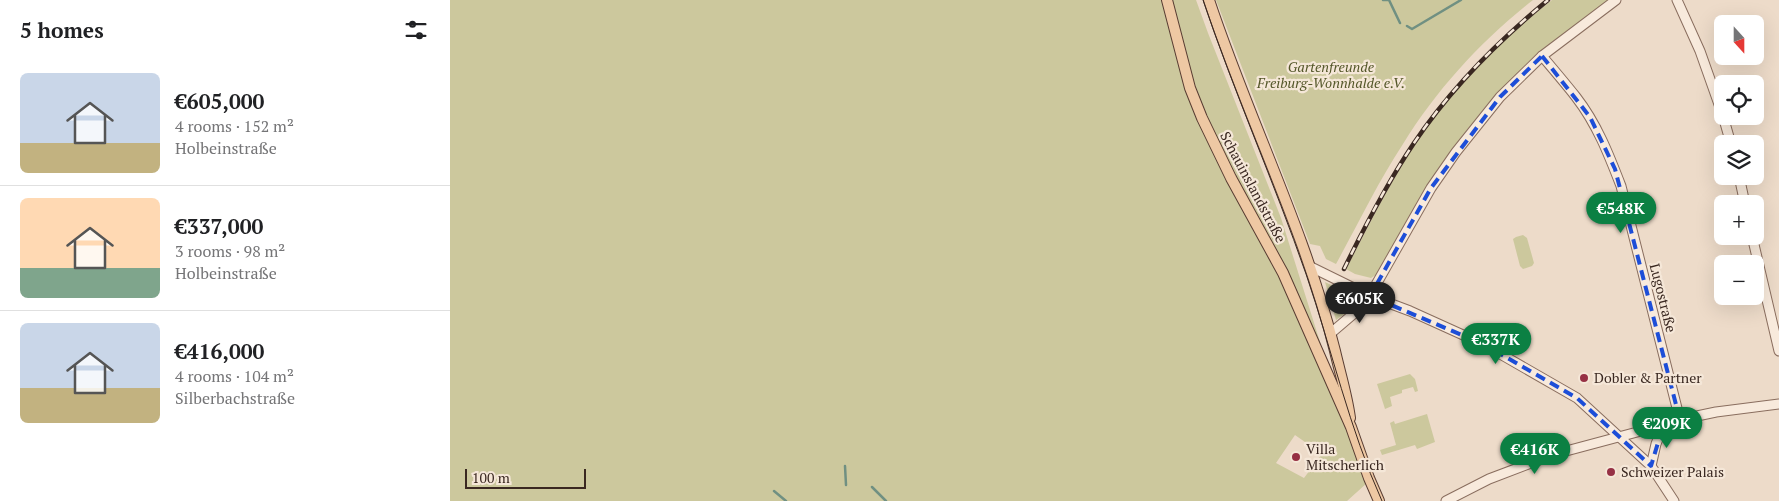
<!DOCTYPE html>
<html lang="en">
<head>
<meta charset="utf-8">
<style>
  body { margin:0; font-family:"PT Serif",serif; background:#f2f2f2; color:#202124; height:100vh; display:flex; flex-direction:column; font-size:19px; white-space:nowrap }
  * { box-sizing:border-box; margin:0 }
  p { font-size:16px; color:#757577 }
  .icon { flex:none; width:28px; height:28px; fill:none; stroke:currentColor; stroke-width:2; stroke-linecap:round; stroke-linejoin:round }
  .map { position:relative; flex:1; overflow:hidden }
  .sheet { display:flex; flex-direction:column; background:#fff; width:450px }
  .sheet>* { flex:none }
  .needle { width:32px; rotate:159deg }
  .fabs { position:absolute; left:1264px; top:15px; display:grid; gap:10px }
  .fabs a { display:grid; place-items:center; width:50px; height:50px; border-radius:8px; background:#fff; box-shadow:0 5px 20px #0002; font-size:25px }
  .scale { position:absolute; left:15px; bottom:12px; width:121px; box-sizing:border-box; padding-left:5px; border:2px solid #3a2821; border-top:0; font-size:14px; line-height:18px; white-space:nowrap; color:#3a2821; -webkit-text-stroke:4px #f5e7d8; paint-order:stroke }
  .price { position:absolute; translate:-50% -42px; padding:0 11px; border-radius:18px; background:#0b8043; color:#fff; font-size:16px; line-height:32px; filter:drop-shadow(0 1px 2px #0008) }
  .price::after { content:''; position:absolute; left:50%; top:30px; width:15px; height:11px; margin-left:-8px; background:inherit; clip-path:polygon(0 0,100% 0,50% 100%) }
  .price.active { background:#222; color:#fff }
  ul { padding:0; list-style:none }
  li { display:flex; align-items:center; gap:15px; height:125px; padding:0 20px }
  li+li { border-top:1px solid #e0e0e0 }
  li span { display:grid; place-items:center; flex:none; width:140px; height:100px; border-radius:8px; color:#555 }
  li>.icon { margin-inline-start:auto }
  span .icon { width:60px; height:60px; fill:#fffc; stroke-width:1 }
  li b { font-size:21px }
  h2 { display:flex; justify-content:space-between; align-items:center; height:60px; padding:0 20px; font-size:21px }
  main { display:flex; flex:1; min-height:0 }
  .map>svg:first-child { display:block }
  .green { fill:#ccc89d; fill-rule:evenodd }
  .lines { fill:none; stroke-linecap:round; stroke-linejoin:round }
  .stream { stroke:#709082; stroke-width:2.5 }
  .minor-casing { stroke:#896d5e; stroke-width:11 }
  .major-casing { stroke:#583c32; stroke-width:12 }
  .minor { stroke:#f8eadc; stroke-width:9 }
  .major { stroke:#eec8a3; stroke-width:10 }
  .tram { stroke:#3a2821; stroke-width:1 }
  .rail-casing { stroke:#3a2821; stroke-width:4.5 }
  .rail { stroke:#f5e7d8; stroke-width:2.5; stroke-dasharray:8; stroke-linecap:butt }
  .marked { fill:none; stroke:#1d4ed8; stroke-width:4; stroke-dasharray:10 6; stroke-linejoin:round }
  .poi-dot { fill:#963044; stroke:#f5e7d8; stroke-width:2 }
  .labels { text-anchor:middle; stroke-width:4.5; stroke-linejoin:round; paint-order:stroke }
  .park-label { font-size:14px; font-style:italic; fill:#535628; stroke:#f5e7d8 }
  .street-label { font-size:14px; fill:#3a2821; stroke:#f5e7d8 }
  .poi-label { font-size:14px; fill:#3a2821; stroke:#f5e7d8; text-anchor:start }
</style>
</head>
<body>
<main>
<section class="sheet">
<h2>5 homes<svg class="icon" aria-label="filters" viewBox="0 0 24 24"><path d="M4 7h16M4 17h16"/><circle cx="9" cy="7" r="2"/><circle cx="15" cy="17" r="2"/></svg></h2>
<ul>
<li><span style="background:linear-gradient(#c9d6e8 70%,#c2b280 0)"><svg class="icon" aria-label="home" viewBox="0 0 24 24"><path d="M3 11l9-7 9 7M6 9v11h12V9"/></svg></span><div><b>€605,000</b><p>4 rooms · 152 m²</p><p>Holbeinstraße</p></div></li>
<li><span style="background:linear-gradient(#ffd9b3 70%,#7fa58c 0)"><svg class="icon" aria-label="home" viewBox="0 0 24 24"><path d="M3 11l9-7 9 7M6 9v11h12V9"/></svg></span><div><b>€337,000</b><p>3 rooms · 98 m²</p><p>Holbeinstraße</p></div></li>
<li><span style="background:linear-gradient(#c9d6e8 65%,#c2b280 0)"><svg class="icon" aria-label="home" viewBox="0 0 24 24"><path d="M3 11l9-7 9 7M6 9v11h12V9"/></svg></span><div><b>€416,000</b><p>4 rooms · 104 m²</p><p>Silberbachstraße</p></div></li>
</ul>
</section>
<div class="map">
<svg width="1329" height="501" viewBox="0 0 1329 501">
  <rect width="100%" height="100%" fill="#eddbc9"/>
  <g class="green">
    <path d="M0,0H746L758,33L831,218L882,380L878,382L917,483L897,501H0ZM845,435L872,454L854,478L826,463Z"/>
    <path d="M766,0H1083C1032,40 987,89 953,144C928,182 908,224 886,264L876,259L870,246L860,244Z"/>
    <path d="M1102,0H1159L1047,96L929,273L921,278L905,274L896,269C922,220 946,169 979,124C1014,77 1056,36 1102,0Z"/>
    <path d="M1073,235L1077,238L1084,263L1082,266L1073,269L1070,266L1063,239L1066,237Z"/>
    <path d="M875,282L908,298L907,305L886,320Z"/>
    <path d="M960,374L965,379L968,391L965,392L963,387L952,390V393L940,397L942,406L935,409L927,384Z"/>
    <path d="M977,414L985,442L967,449L965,445L932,455L930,450L946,445L940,423L944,421L945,424Z"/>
  </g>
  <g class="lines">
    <g class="stream">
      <path d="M933,0H939L950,23"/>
      <path d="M957,26L962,29L1011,0"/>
      <path d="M395,466L396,485"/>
      <path d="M422,487L436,501"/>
      <path d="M324,491L336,501"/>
    </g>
    <defs>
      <g id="minor">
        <path d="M1227,0L1250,51L1272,113"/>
        <path d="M1092,56C1103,69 1115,83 1126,97C1147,124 1159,155 1171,186L1230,420"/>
        <path d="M1273,116L1281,144"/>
        <path d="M1289,176L1295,204"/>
        <path d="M1302,236L1329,351"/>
        <path d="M861,267L920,296L960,311L1033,344L1127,398L1201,466L1224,501"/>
        <path d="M881,333L915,304L981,188L1006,152L1050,97L1092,56L1166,0"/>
        <path d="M1201,466L1206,444L1213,426"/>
        <path d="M996,501L1039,479L1105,454L1247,416L1266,412L1329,404"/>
      </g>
      <g id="major">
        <path d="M717,0L740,88L752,118L781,178L833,273L901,427L919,478L929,501"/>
        <path d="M759,0C798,118 855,230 885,351C890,373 897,395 900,418"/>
      </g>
    </defs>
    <use href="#minor" class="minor-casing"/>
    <use href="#major" class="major-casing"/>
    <use href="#minor" class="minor"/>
    <use href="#major" class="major"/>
    <path class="tram" d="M753,0C784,92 824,182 856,274C882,350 899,428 932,501"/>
    <defs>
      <path id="rail" d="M894,269C915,226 937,183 964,143C1001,88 1047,42 1098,0"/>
    </defs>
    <use href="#rail" class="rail-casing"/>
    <use href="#rail" class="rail"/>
  </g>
  <path class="marked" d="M1092,56L1140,117L1165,169L1230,420L1213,426L1201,466L1127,398L1033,344L920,296L981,188L1050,97Z"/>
  <g class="poi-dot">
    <circle cx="1134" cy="378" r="5"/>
    <circle cx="846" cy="457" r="5"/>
    <circle cx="1161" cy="472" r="5"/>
  </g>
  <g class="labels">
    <g class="park-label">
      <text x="881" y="72">Gartenfreunde<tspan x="881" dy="16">Freiburg-Wonnhalde e.V.</tspan></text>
    </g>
    <g class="street-label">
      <text transform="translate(803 187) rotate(62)" y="5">Schauinslandstraße</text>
      <text transform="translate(1213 298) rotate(76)" y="5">Lugostraße</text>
    </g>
    <g class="poi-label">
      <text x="1144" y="383">Dobler &amp; Partner</text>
      <text x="856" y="454">Villa<tspan x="856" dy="16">Mitscherlich</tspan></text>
      <text x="1171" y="477">Schweizer Palais</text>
    </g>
  </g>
</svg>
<div class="fabs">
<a><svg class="needle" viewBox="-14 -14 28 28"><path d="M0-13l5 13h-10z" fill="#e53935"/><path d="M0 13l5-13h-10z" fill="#757577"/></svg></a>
<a><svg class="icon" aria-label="locate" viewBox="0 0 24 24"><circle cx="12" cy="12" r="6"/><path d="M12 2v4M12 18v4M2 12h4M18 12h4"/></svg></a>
<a><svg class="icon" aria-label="layers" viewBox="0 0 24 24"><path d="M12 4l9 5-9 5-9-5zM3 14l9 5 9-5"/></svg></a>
<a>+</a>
<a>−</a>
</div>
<div class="scale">100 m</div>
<b class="price" style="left:1171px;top:234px">€548K</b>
<b class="price active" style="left:910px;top:324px">€605K</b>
<b class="price" style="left:1046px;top:365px">€337K</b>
<b class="price" style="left:1217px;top:449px">€209K</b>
<b class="price" style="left:1085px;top:475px">€416K</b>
</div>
</main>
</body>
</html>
